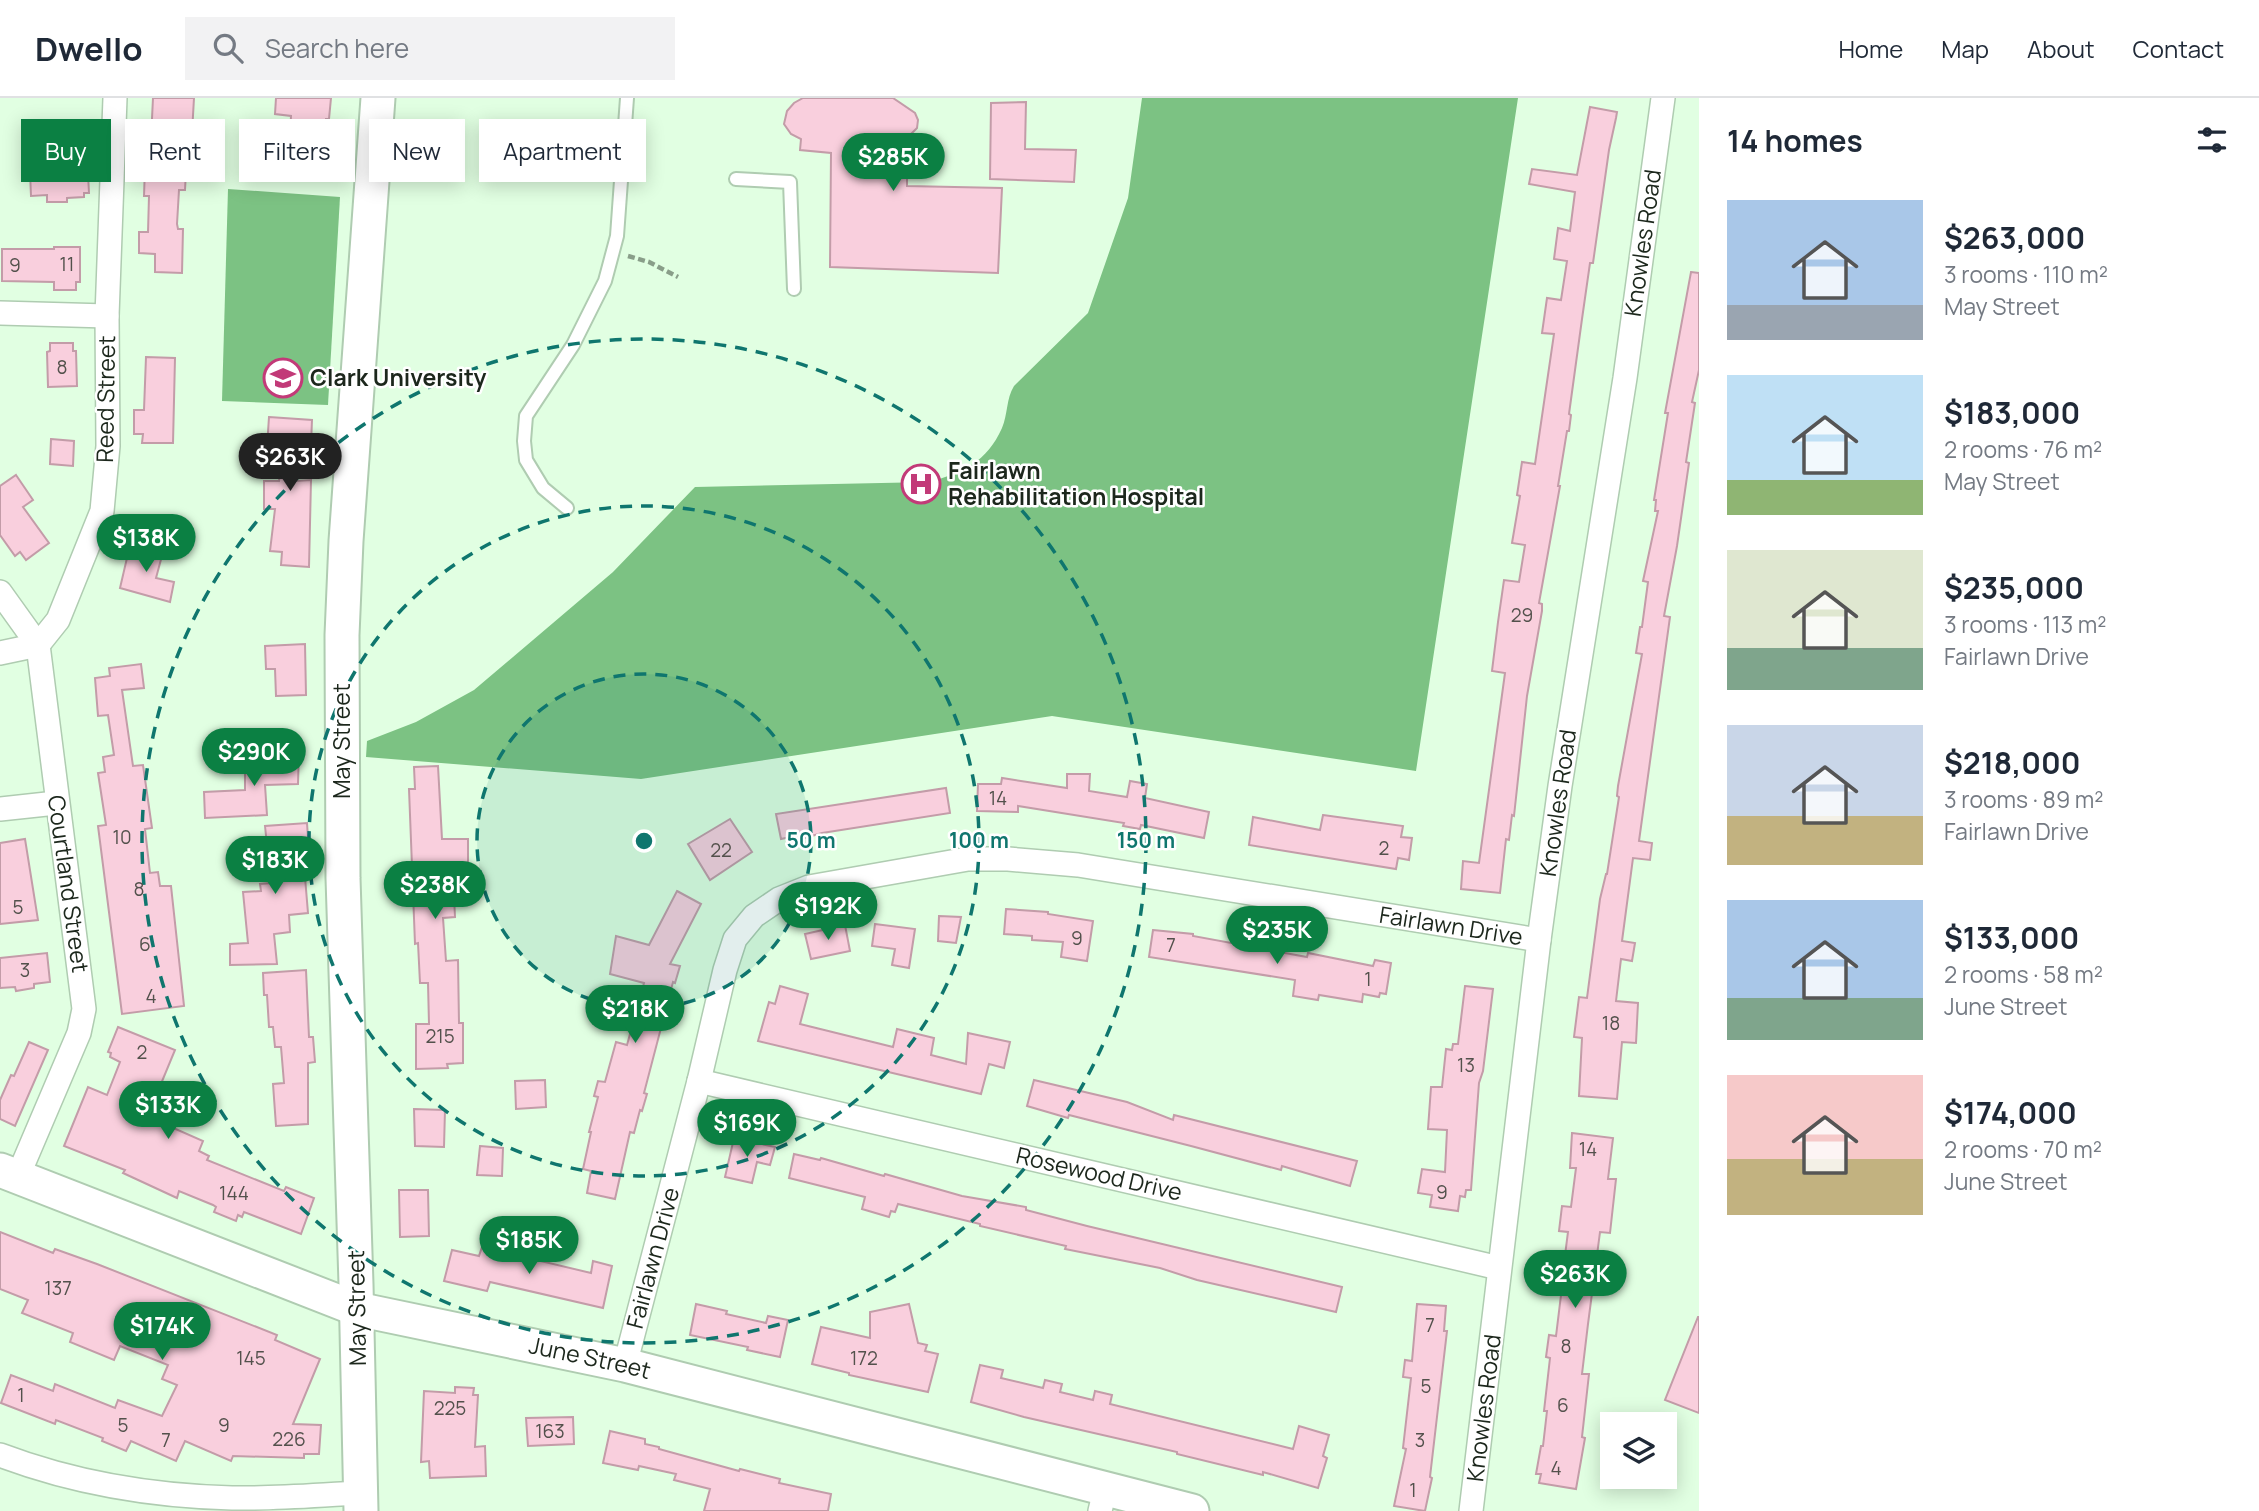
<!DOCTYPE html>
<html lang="en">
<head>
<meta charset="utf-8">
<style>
  body { margin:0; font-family:Manrope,sans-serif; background:#f2f2f3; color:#1f2937; height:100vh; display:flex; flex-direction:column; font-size:26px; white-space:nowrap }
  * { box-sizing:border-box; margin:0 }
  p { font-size:23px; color:#747a83 }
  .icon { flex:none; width:38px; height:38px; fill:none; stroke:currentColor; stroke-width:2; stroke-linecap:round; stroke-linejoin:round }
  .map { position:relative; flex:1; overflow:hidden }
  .details { display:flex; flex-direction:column; background:#fff; width:560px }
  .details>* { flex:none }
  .top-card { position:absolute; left:21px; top:21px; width:665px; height:63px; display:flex; gap:14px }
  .buttons { position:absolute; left:1600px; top:1314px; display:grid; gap:14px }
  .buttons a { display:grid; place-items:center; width:77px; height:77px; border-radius:0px; background:#fff; box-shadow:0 4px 18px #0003; font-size:35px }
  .price { position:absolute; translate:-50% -60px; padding:0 16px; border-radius:24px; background:#0b8043; color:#fff; font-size:23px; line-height:46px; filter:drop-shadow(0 2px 4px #0008) }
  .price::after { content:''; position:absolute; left:50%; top:42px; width:21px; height:16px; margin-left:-10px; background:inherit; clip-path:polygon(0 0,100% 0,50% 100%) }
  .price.current { background:#222; color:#fff }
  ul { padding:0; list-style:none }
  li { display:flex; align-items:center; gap:21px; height:175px; padding:0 28px }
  li span { display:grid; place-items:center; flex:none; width:196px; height:140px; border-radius:0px; color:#555 }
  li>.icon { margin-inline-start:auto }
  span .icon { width:84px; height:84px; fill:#fffc; stroke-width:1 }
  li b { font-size:30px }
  h2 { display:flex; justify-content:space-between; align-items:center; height:84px; padding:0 28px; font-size:30px }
  .pill { padding:0 24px; border-radius:0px; background:#fff; box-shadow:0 4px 18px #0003; font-size:24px; line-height:63px }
  .pill.current { background:#0b8043; color:#fff }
  header { display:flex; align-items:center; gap:42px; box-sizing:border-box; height:98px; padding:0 35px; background:#fff; border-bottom:2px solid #e0e1e3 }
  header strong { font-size:33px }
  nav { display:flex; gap:38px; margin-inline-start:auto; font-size:24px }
  .search { width:490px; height:63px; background:#f2f2f3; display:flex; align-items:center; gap:18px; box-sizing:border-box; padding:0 24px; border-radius:0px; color:#747a83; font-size:26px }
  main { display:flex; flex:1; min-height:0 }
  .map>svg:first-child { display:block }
  .forest { fill:#7cc283 }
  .building { fill:#f9cfdd; stroke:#c39ca8; stroke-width:2 }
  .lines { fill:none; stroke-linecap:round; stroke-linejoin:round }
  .lane-casing { stroke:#afccb1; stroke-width:16 }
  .street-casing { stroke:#afccb1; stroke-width:26 }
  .secondary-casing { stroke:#afccb1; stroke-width:37 }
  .path { stroke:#899e89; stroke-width:4.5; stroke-dasharray:7 3.5; stroke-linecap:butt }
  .lane { stroke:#fff; stroke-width:12 }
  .street { stroke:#fff; stroke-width:23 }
  .secondary { stroke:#fff; stroke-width:33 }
  .ring { fill:none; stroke:#0f766e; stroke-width:3.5; stroke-dasharray:12 9 }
  .labels { text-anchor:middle; stroke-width:5; stroke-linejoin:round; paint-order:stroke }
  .number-label { font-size:19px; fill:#53514c }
  .street-label { font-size:23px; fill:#1c271c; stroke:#fff }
  .poi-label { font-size:23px; font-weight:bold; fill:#1c271c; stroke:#fff; text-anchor:start }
  .centre { fill:#0f766e; stroke:#fff; stroke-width:3.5 }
  .ring-label { font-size:21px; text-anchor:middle; font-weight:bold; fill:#0f766e; stroke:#fff; stroke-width:5; stroke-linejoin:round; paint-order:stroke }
</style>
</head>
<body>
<header>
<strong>Dwello</strong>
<div class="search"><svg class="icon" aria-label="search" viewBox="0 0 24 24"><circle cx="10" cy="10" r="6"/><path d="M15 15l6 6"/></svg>Search here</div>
<nav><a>Home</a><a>Map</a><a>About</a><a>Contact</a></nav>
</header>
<main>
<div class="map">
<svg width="1699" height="1413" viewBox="0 0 1699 1413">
  <rect width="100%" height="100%" fill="#e1ffe2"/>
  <g class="forest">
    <path d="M1142,0H1518L1416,673L1052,618L641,681L366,659L367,643L416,624L474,592L613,474L695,389L929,384C962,375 987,364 1002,330C1008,316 1006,301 1014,288L1088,215L1128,100Z"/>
    <path d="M228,91L340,99L328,307L222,303Z"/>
  </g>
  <g class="building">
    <path d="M153,0H194L192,35H182L180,74L186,73L185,92H179L177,126L178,131H183L182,175L155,174V156L139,155V134H148L149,98H144L146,40L151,41Z"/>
    <path d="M276,0H331L329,21H326L322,75L288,72L291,18L275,16Z"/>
    <path d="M803,0H893L915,15L918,22L917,30L907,40V88L1002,90L998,175L830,169L831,55L800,52L801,41L791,36L784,26L787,13L794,5Z"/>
    <path d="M1026,4L1025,51L1076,52L1074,84L990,81L991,5Z"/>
    <path d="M1590,9L1617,14L1616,20L1609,52L1593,165H1590L1582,221L1569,316L1571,317L1569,333H1567L1558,388H1560L1539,505L1542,506V513L1527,598L1514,718L1512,717L1509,742L1506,741L1500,795L1461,791L1463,763L1479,765L1505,575L1492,573L1498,524L1504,482L1519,484L1525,447L1512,445L1520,398L1517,397L1522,364L1535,366L1554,236L1542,235L1547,200L1561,202L1567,163L1554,161L1558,130L1570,133L1575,94L1529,86L1532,71L1577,77Z"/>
    <path d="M83,72V76H88L89,95H84V99L67,100V104H47V97L31,98L30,74Z"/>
    <path d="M54,149H80V184H76V192H54V184L2,183V151H54Z"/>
    <path d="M1691,174L1699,175V272L1692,304L1695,305L1686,364L1689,365L1677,448L1664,518L1670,519L1639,743L1652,745L1650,762L1633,760L1622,843L1635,845L1632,863L1621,861L1616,903L1638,905L1636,945L1622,944L1617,1001L1579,998L1582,940L1574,939L1579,899L1587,900L1600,801L1606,776H1607L1619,699L1617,698L1618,688L1642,556L1636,555L1640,529H1642L1648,484L1643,483L1658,413H1655L1656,402H1654L1668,315H1665Z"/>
    <path d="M50,245H73V253H76L77,288L48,289L47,254L50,253Z"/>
    <path d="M146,259L175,260L173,345H142L143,336H134V312H144Z"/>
    <path d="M269,319L312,322L311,347L299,346L297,383L311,382L309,469L281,467L282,454L270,453L275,411H264V383H279L283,350L267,349Z"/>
    <path d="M51,341L74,343L73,368L50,366Z"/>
    <path d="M16,377L33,402L23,409L49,445L26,462L20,454L15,458L0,437V388Z"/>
    <path d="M130,447L163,454L156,480L174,484L170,504L120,490Z"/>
    <path d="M305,546L306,597L276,598L275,571H266L265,548Z"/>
    <path d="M141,566L144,590L122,592L133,668L143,667L152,730L145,731L150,775L158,774L160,788H171L184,908L122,916L98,728L106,727L98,675L105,674L103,659L114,657L108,617L98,618L95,580L110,578L109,570Z"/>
    <path d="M299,652L298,686L265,687L267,717L205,720L204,694L245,692V672H260V661H274V653Z"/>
    <path d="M438,668L442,741H468V777H453L455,819L443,820L446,863L458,862L459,925H463V965L447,966L448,970L416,971V926H429L428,885H420L418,845L415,846L409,691H415L414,669Z"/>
    <path d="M1067,676H1090L1089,693L1127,699L1130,683L1147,686L1145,700L1209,714L1204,740L1141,727L1140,731L1123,728L1124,725L1018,708V714L977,713L978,686H1001L1002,680L1067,690Z"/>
    <path d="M946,690L950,715L822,735L805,740L804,736L781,741L776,716Z"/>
    <path d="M1323,717L1403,728L1401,739L1412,740L1409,762L1398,760L1396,771L1249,747L1253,719L1320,732Z"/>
    <path d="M730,721L752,754L710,782L688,746Z"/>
    <path d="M307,725L309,755H303L308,815L289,817L290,834L274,836L277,866L230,867V846L248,845L243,794L261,793L260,786L271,785L265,728Z"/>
    <path d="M25,741L38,822L0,826V745Z"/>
    <path d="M677,793L701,806L670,866L680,868L675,885L673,884L644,995L647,996L642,1013L640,1012L634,1035L630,1034L615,1101L587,1095L591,1073L583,1071L591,1034H589L598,999L594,998L598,983L605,984L616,944L627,947L644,885L610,876L616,838L649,847Z"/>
    <path d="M1006,811L1048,814V816L1093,823L1087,863L1061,859L1063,844L1032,842V838L1004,836Z"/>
    <path d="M939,818L961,819L956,845L938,843Z"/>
    <path d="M875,826L915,831L909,870L892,867L895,851L872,848Z"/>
    <path d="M845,827L850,853L811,861L805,836Z"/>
    <path d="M1153,832L1193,836V838L1307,859L1308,855L1373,868L1375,862L1391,865L1386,896L1380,895L1379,899L1363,896L1362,904L1319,897L1318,902L1293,898L1295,882L1149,859Z"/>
    <path d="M47,855L50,884L34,886V890L16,893L15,889L0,890V860Z"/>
    <path d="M306,872L309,939H313L315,964L308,965V1026L276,1028L273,986L284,985L281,949H275L273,929H269L267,897H264L263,875Z"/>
    <path d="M780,888L808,896L800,926L893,949L897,931L934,940L931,957L966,966L968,935L1010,944L1004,970L989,966L981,996L758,943L769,904L775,906Z"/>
    <path d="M1465,888L1493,891L1483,973L1479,985L1471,1092H1466L1465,1099L1460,1098L1458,1113L1430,1109L1432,1097L1418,1095L1422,1071L1445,1074L1447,1032L1428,1031L1431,989H1442L1446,951L1452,952L1453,946H1458Z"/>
    <path d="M118,929L175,952L158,993L182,1003L171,1029L203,1043L199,1053L209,1058L207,1062L284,1093L286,1089L314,1100L301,1136L244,1114L242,1119L238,1117L236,1123L214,1114L216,1109L213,1107L179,1093L177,1100L123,1075L125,1072L64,1048L88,989L107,997L120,964L110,959L111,955L108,954Z"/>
    <path d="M29,944L48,952L15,1028L0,1021V1002L11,977L14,978Z"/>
    <path d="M545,982L546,1009L516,1011L515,983Z"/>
    <path d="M1034,982L1127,1004L1173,1022L1174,1017L1357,1063L1350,1088L1282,1068L1281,1072L1191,1048L1069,1017L1068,1020L1027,1008Z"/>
    <path d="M414,1011L445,1012L444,1049L415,1048Z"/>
    <path d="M1572,1035L1613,1040L1608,1081H1616L1610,1135L1600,1134L1588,1226L1582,1276H1589L1582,1339L1585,1340L1576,1391L1539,1385L1541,1376H1536L1541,1348H1543L1547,1313H1544L1550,1260L1546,1259L1549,1237L1556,1238L1561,1197L1554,1196L1557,1172L1563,1173L1568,1134L1559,1133L1562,1108L1571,1109L1576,1070H1570Z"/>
    <path d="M734,1040L775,1049L770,1067L757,1064L752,1085L725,1079Z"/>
    <path d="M480,1048L503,1050L502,1078L477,1077Z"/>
    <path d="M794,1056L820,1062L821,1060L884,1078L885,1076L962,1098L1026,1109V1112L1087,1128L1342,1189L1336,1214L1197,1182L1160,1170L1065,1151L1066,1148L980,1128V1126L898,1106L895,1114L891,1113L889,1119L862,1111L865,1099L789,1080Z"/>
    <path d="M399,1092H428L429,1138L400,1139Z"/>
    <path d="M0,1134L53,1155L55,1151L97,1166L277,1237L275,1242L320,1261L293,1326L321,1327L319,1356H304V1360L233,1358L231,1363L185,1343L176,1363L131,1343L126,1353L102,1343L103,1340L56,1322L55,1326L1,1305L11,1277L53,1293L55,1286L115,1310L118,1302L162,1318L177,1287L162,1281L168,1267L120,1248L114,1262L70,1244L73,1235L22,1215L28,1202L0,1191Z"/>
    <path d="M482,1149L591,1175L593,1163L612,1168L603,1210L490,1184L487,1193L444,1183L452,1152L479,1158Z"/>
    <path d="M696,1206L727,1213L726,1216L766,1225L768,1218L788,1222L780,1259L747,1252L748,1249L690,1237Z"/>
    <path d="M909,1206L918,1245L927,1247L925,1253L938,1256L928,1294L849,1277V1275L812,1266L821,1229L870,1240V1214Z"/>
    <path d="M1417,1206L1446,1208L1444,1233H1447L1430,1379L1432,1380L1425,1413L1394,1408L1406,1351L1403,1350L1411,1280L1403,1279L1405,1262L1412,1263Z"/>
    <path d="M1698,1219H1699V1315L1665,1302Z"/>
    <path d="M980,1267L1003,1272L1001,1280L1043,1290L1045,1282L1062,1286L1060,1294L1093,1302L1095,1293L1112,1297L1110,1306L1293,1351L1299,1328L1329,1337L1323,1358L1327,1360L1318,1390L1263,1374V1377L1177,1356V1354L1024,1319L971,1304Z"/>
    <path d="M455,1289L474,1290L473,1297H478L475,1349L485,1348L486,1378L430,1380L429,1363L421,1364L424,1293L455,1295Z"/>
    <path d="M573,1319L574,1346L528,1348L526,1320Z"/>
    <path d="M610,1333L645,1341V1346L659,1349V1351L739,1373L740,1371L780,1381L779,1385L831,1396L828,1413H704L710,1391L674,1382L676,1376L639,1368L638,1372L603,1365Z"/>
  </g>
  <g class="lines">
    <defs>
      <g id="lane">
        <path d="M736,81L790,84L794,191"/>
        <path d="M567,410L543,390L526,362L524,343L526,318L573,247L605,183L617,138L627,0"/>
      </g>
      <g id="street">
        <path d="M0,215L107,218"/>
        <path d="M0,494L38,547L84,911L79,935L18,1078"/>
        <path d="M0,555L38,547L58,522L102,413L108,348L107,218L115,0"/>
        <path d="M0,711L56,705"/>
        <path d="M699,983L1499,1170"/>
        <path d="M625,1267L699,983L725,872L735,841L754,818L779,801L809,789L968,761H1008L1078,767L1539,842"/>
        <path d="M0,1357C74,1385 152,1398 232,1400C274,1401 318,1397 361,1395"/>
        <path d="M1100,1413L1105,1392"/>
        <path d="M1471,1413L1539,842L1560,688L1625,280L1663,0"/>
      </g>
      <g id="secondary">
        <path id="s1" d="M0,1072L357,1211L625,1267L1192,1413"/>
        <path d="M361,1413L356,1186L343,780L342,537L346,443L378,0"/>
      </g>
    </defs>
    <use href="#lane" class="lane-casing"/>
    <use href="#street" class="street-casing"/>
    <use href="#secondary" class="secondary-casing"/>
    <path class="path" d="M628,158L649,164L678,179"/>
    <use href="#lane" class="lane"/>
    <use href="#street" class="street"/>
    <use href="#secondary" class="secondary"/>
  </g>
  <circle cx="644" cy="743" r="167" fill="#0f766e" fill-opacity=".12"/>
  <g class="ring">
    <circle cx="644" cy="743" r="167"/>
    <circle cx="644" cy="743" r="335"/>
    <circle cx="644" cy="743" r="502"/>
  </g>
  <defs>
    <symbol id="university-ring" viewBox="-11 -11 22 22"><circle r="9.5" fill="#fff" stroke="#c23a78" stroke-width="1.5"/><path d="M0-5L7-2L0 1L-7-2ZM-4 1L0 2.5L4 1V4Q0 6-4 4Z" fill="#c23a78"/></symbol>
    <symbol id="hospital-ring" viewBox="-11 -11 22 22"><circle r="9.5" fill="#fff" stroke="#c23a78" stroke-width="1.5"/><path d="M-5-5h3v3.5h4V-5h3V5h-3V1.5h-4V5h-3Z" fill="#c23a78"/></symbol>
  </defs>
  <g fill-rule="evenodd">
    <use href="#university-ring" x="261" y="258" width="44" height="44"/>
    <use href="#hospital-ring" x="899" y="364" width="44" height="44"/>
  </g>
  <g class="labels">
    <g class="number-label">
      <text x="67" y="173">11</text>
      <text x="15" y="174">9</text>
      <text x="62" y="276">8</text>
      <text x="1522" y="524">29</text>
      <text x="998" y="707">14</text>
      <text x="122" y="746">10</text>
      <text x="1384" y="757">2</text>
      <text x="721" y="759">22</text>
      <text x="139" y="798">8</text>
      <text x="18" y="816">5</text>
      <text x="1077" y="847">9</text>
      <text x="145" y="853">6</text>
      <text x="1171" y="854">7</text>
      <text x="25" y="879">3</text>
      <text x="1368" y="888">1</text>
      <text x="151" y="905">4</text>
      <text x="1611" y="932">18</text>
      <text x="440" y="945">215</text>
      <text x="142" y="961">2</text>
      <text x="1466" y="974">13</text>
      <text x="1588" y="1058">14</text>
      <text x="1442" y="1101">9</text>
      <text x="234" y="1102">144</text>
      <text x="58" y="1197">137</text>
      <text x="1430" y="1234">7</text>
      <text x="1566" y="1255">8</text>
      <text x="251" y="1267">145</text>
      <text x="864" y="1267">172</text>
      <text x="1426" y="1295">5</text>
      <text x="21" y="1304">1</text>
      <text x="1563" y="1314">6</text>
      <text x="450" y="1317">225</text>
      <text x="123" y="1334">5</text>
      <text x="224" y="1334">9</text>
      <text x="550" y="1340">163</text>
      <text x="289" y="1348">226</text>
      <text x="166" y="1349">7</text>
      <text x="1420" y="1349">3</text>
      <text x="1556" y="1377">4</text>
      <text x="1413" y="1399">1</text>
    </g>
    <g class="street-label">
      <text transform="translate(1643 145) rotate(-82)" y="8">Knowles Road</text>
      <text transform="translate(106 301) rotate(-89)" y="8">Reed Street</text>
      <text transform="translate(342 643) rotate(-90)" y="8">May Street</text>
      <text transform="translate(1558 705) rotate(-82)" y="8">Knowles Road</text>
      <text transform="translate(68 786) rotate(82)" y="8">Courtland Street</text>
      <text transform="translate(1451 828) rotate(9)" y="8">Fairlawn Drive</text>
      <text transform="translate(1099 1076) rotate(13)" y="8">Rosewood Drive</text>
      <text transform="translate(653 1160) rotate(-75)" y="8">Fairlawn Drive</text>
      <text transform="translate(357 1210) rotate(-91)" y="8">May Street</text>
      <text dy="8" stroke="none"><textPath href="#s1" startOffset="621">June Street</textPath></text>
      <text transform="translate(1484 1310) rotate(-83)" y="8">Knowles Road</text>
    </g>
    <g class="poi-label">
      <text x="310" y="288">Clark University</text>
      <text x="948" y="381">Fairlawn<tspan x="948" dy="26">Rehabilitation Hospital</tspan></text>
    </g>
  </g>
  <circle cx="644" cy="743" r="10" class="centre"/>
  <g class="ring-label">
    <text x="811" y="750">50 m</text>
    <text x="979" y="750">100 m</text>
    <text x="1146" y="750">150 m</text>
  </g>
</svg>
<div class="buttons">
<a><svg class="icon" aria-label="layers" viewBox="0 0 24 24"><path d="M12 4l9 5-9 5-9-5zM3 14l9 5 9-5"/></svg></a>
</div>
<b class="price" style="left:893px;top:95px">$285K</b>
<b class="price current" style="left:290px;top:395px">$263K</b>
<b class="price" style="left:146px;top:476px">$138K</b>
<b class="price" style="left:254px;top:690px">$290K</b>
<b class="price" style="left:275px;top:798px">$183K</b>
<b class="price" style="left:435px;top:823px">$238K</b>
<b class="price" style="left:828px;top:844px">$192K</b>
<b class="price" style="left:1277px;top:868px">$235K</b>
<b class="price" style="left:635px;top:947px">$218K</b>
<b class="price" style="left:168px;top:1043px">$133K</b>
<b class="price" style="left:747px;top:1061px">$169K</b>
<b class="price" style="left:529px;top:1178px">$185K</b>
<b class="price" style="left:1575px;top:1212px">$263K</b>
<b class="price" style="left:162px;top:1264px">$174K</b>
<div class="top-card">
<a class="pill current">Buy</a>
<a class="pill">Rent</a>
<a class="pill">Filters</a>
<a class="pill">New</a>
<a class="pill">Apartment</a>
</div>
</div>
<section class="details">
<h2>14 homes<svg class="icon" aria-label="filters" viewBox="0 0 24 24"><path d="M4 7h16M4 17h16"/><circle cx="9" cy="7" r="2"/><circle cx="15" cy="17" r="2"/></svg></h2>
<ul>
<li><span style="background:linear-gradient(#a9c7e8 75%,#9aa5b1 0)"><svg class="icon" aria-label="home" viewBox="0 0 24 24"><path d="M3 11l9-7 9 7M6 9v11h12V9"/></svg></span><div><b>$263,000</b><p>3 rooms · 110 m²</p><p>May Street</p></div></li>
<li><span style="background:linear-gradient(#bfe0f5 75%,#8fb573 0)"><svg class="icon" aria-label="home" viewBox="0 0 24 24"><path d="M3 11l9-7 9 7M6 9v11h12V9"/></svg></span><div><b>$183,000</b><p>2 rooms · 76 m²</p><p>May Street</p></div></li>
<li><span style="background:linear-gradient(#dfe7d0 70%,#7fa58c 0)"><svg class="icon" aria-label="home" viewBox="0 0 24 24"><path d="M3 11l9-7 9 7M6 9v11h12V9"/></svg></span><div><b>$235,000</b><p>3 rooms · 113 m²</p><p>Fairlawn Drive</p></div></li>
<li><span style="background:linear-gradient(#c9d6e8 65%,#c2b280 0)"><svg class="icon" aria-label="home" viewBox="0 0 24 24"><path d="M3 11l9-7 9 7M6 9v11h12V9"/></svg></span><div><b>$218,000</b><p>3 rooms · 89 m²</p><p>Fairlawn Drive</p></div></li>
<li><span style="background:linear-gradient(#a9c7e8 70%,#7fa58c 0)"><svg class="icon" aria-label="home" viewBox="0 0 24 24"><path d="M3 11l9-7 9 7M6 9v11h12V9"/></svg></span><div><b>$133,000</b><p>2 rooms · 58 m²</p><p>June Street</p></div></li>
<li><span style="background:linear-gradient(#f6c9c9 60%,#c2b280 0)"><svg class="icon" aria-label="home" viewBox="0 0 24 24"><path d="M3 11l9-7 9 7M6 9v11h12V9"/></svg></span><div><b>$174,000</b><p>2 rooms · 70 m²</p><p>June Street</p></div></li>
</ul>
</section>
</main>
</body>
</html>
